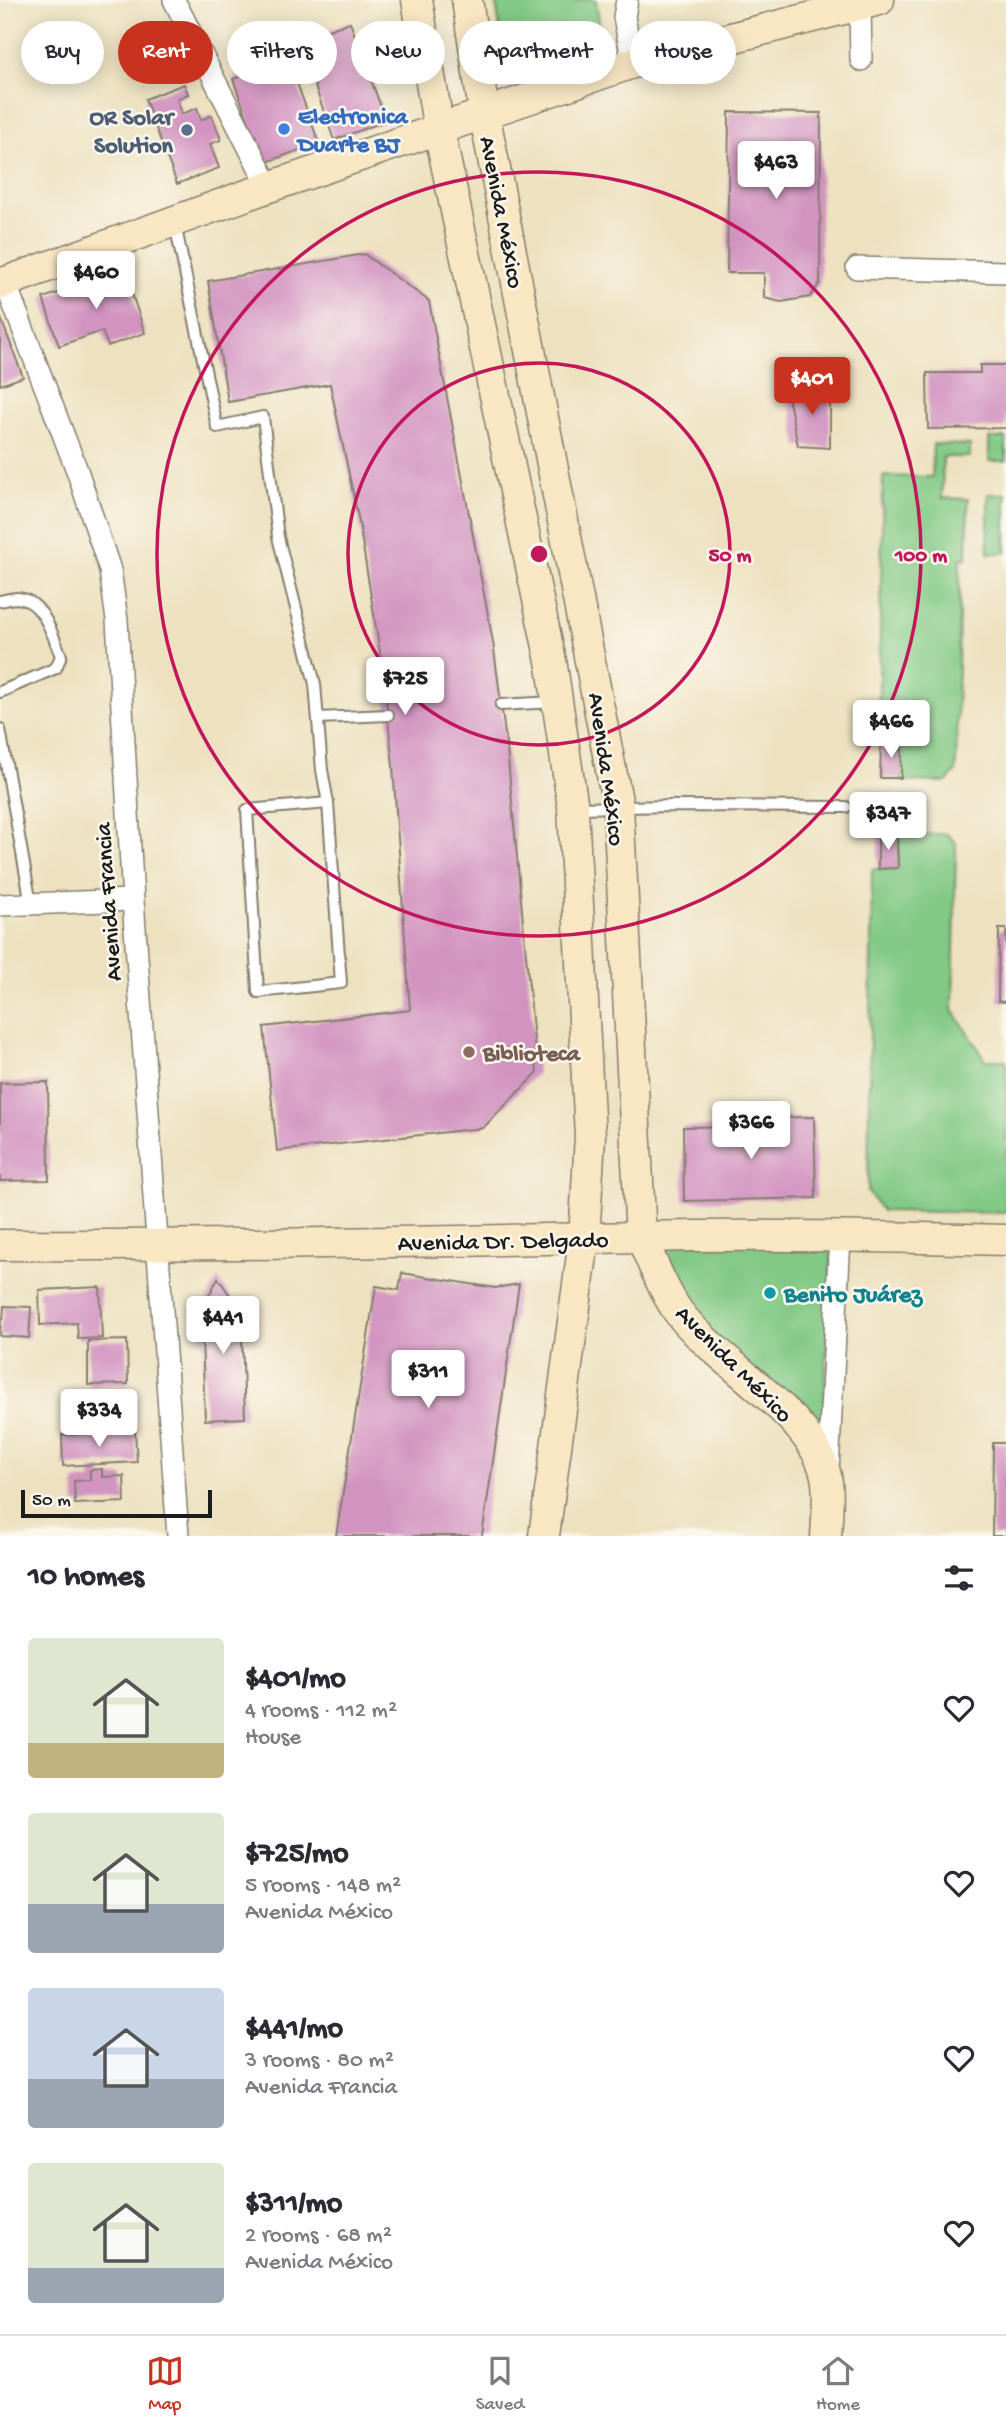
<!DOCTYPE html>
<html lang="en">
<head>
<meta charset="utf-8">
<style>
  body { margin:0; font-family:"Gochi Hand",sans-serif; background:#f7f7f7; color:#2b2b33; height:100vh; display:flex; flex-direction:column; font-size:26px; white-space:nowrap }
  * { box-sizing:border-box; margin:0 }
  p { font-size:23px; color:#7c7c81 }
  .icon { flex:none; width:38px; height:38px; fill:none; stroke:currentColor; stroke-width:2; stroke-linecap:round; stroke-linejoin:round }
  .map { position:relative; height:1536px; overflow:hidden }
  .sheet { display:flex; flex-direction:column; background:#fff; flex:1 }
  .sheet>* { flex:none }
  .top-card { position:absolute; left:21px; top:21px; width:964px; height:63px; display:flex; gap:14px }
  .scale { position:absolute; left:21px; bottom:18px; width:191px; box-sizing:border-box; padding-left:7px; border:4px solid #1c1c1c; border-top:0; font-size:19px; line-height:24px; white-space:nowrap; color:#1c1c1c; -webkit-text-stroke:5px #fbf7ec; paint-order:stroke }
  .price { position:absolute; translate:-50% -60px; padding:0 16px; border-radius:7px; background:#fff; color:#222; font-size:23px; line-height:46px; filter:drop-shadow(0 2px 4px #0008) }
  .price::after { content:''; position:absolute; left:50%; top:42px; width:21px; height:16px; margin-left:-10px; background:inherit; clip-path:polygon(0 0,100% 0,50% 100%) }
  .price.selected { background:#c8321e; color:#fff }
  ul { padding:0; list-style:none }
  li { display:flex; align-items:center; gap:21px; height:175px; padding:0 28px }
  li span { display:grid; place-items:center; flex:none; width:196px; height:140px; border-radius:7px; color:#555 }
  li>.icon { margin-inline-start:auto }
  span .icon { width:84px; height:84px; fill:#fffc; stroke-width:1 }
  li b { font-size:30px }
  h2 { display:flex; justify-content:space-between; align-items:center; height:84px; padding:0 28px; font-size:30px }
  .chip { padding:0 24px; border-radius:32px; background:#fff; box-shadow:0 4px 18px #0003; font-size:24px; line-height:63px }
  .chip.selected { background:#c8321e; color:#fff }
  .menu { display:flex; justify-content:space-around; align-items:center; height:98px; border-top:2px solid #e1e1e2; background:#fff; font-size:19px; color:#7c7c81 }
  .menu a { display:grid; justify-items:center; gap:4px }
  .menu .selected { color:#c8321e }
  .map>svg:first-child { display:block }
  .green { fill:#82c985; stroke:#4f7250; stroke-width:2 }
  .building { fill:#d293c1 }
  .lines { fill:none; stroke-linecap:round; stroke-linejoin:round }
  .service-casing { stroke:#847e6e; stroke-width:14 }
  .minor-casing { stroke:#847e6e; stroke-width:24 }
  .secondary-casing { stroke:#847e6e; stroke-width:33 }
  .service { stroke:#fff; stroke-width:10 }
  .minor { stroke:#fff; stroke-width:21 }
  .secondary { stroke:#f9e7c3; stroke-width:30 }
  .ring { fill:none; stroke:#c2185b; stroke-width:3.5 }
  .shop-dot { fill:#3f7fe0; stroke:#fbf7ec; stroke-width:2.5 }
  .service-dot { fill:#5c6f8a; stroke:#fbf7ec; stroke-width:2.5 }
  .education-dot { fill:#8d6e63; stroke:#fbf7ec; stroke-width:2.5 }
  .culture-dot { fill:#0f9aa8; stroke:#fbf7ec; stroke-width:2.5 }
  .labels { text-anchor:middle; stroke-width:5; stroke-linejoin:round; paint-order:stroke }
  .shop-label { font-size:24px; font-weight:bold; fill:#366cbe; stroke:#fbf7ec; text-anchor:start }
  .service-label { font-size:24px; font-weight:bold; fill:#4e5e75; stroke:#fbf7ec; text-anchor:end }
  .street-label { font-size:24px; fill:#1c1c1c; stroke:#fbf7ec }
  .education-label { font-size:24px; font-weight:bold; fill:#785e54; stroke:#fbf7ec; text-anchor:start }
  .culture-label { font-size:24px; font-weight:bold; fill:#0d838f; stroke:#fbf7ec; text-anchor:start }
  .centre { fill:#c2185b; stroke:#fbf7ec; stroke-width:3.5 }
  .ring-label { font-size:21px; text-anchor:middle; font-weight:bold; fill:#c2185b; stroke:#fbf7ec; stroke-width:5; stroke-linejoin:round; paint-order:stroke }
</style>
</head>
<body>
<div class="map">
<svg width="1006" height="1536" viewBox="0 0 1006 1536">
  <rect width="100%" height="100%" fill="#fbf7ec"/>
  <filter id="ink" filterUnits="userSpaceOnUse"><feTurbulence type="fractalNoise" baseFrequency=".0143" numOctaves="2"/><feDisplacementMap in="SourceGraphic" scale="14" xChannelSelector="R" yChannelSelector="G"/><feConvolveMatrix kernelMatrix="1 2 1 2 8 2 1 2 1" color-interpolation-filters="sRGB"/></filter>
  <filter id="wash" filterUnits="userSpaceOnUse"><feTurbulence type="fractalNoise" baseFrequency=".00686" numOctaves="4" result="noise"/><feDisplacementMap in="SourceGraphic" scale="28" xChannelSelector="R" yChannelSelector="G"/><feGaussianBlur stdDeviation="1.57" result="paint"/><feColorMatrix in="noise" values="0 0 0 0 0 0 0 0 0 0 0 0 0 0 0 0 0 1.4 0 .05"/><feComposite in="paint" operator="in"/></filter>
  <g filter="url(#wash)">
    <rect width="100%" height="100%" fill="#ede1c0"/>
    <g class="green">
      <path d="M496,0H596L601,34L553,53L500,33Z"/>
      <rect x="989" y="438" width="17" height="23"/>
      <path d="M933,444L970,445V457H943L942,498L968,499L967,558L960,559L956,771L947,782L901,781V743L878,742L883,476L932,477Z"/>
      <rect x="988" y="494" width="18" height="59"/>
      <path d="M947,834L956,843L953,1010L986,1060H1006V1213L882,1211L868,1192L872,869L898,868L897,835Z"/>
      <path d="M658,1242H832L823,1434L710,1333Z"/>
    </g>
    <g id="blocks">
      <g class="building">
        <path d="M350,22L386,121L334,140L299,41Z"/>
        <path d="M288,59L319,143L264,163L233,79Z"/>
        <path d="M184,84L188,94L177,99L182,114L197,108L201,120L212,115L221,140L210,144L219,168L177,184L145,99Z"/>
        <path d="M729,112L821,113L820,283L810,297L781,302L764,298V273H727Z"/>
        <path d="M364,254L429,301L493,642L507,749L537,1073L483,1128L277,1151L264,1027L410,1010L393,766L383,671L359,522L330,384L228,402L208,281Z"/>
        <path d="M124,270L145,333L108,346L102,331L59,346L43,298Z"/>
        <path d="M0,316L23,377L0,385Z"/>
        <path d="M980,365H1006V428L928,429L927,373H980Z"/>
        <path d="M830,383V448L798,446L788,396Z"/>
        <path d="M881,742H902L901,778H880Z"/>
        <path d="M878,835H897L898,868L878,869Z"/>
        <path d="M999,929H1006V1002L998,1001Z"/>
        <path d="M48,1082L49,1180L0,1181V1083Z"/>
        <path d="M814,1117L816,1198L684,1201L683,1127L761,1126L760,1118Z"/>
        <path d="M402,1273L495,1288L519,1284L482,1536H336L376,1286L399,1290Z"/>
        <path d="M218,1278L241,1311L245,1418L205,1420L201,1311Z"/>
        <path d="M100,1287L102,1338L78,1339L77,1323L40,1325L39,1290Z"/>
        <path d="M4,1306L31,1307L29,1338L0,1336L1,1319H3Z"/>
        <path d="M127,1340L128,1384L88,1385V1341Z"/>
        <path d="M135,1431L137,1462L63,1466L62,1435Z"/>
        <path d="M993,1443H1006V1536H992Z"/>
        <path d="M102,1469V1477L124,1476L125,1502L75,1504L74,1481L90,1480V1470Z"/>
      </g>
    </g>
  </g>
  <g filter="url(#ink)">
    <use href="#blocks" fill-opacity="0" stroke="#847e6e" stroke-width="2"/>
    <g class="lines">
      <defs>
        <g id="service">
          <path d="M175,224L217,427L263,417L278,537L315,684L322,770L328,803L341,983L258,992L247,810L328,803"/>
          <path d="M0,601C5,600 12,598 17,598C43,599 53,636 61,656L56,668L0,692"/>
          <path d="M501,705L554,702"/>
          <path d="M318,718L388,715"/>
          <path d="M0,729L31,904"/>
          <path d="M576,808L674,806L846,807"/>
        </g>
        <g id="minor">
          <path d="M174,0L269,187"/>
          <path d="M627,0L624,17L633,63"/>
          <path d="M861,60L860,5L863,0"/>
          <path d="M857,268L1006,272"/>
          <path d="M5,282L78,473L110,570L117,620L133,900L178,1536"/>
          <path d="M0,905L133,900"/>
          <path d="M828,1471L840,1237"/>
        </g>
        <g id="secondary">
          <path d="M417,0L439,130L552,666L573,808L590,1136L584,1240L544,1536"/>
          <path d="M467,0L484,112L618,806L641,1237C652,1261 662,1288 677,1310C715,1363 819,1416 827,1482C829,1499 827,1518 826,1536"/>
          <path d="M0,284L269,187L633,63L879,0"/>
          <path d="M0,1245C214,1246 427,1242 641,1237C762,1234 884,1237 1006,1240"/>
        </g>
      </defs>
      <use href="#service" class="service-casing"/>
      <use href="#minor" class="minor-casing"/>
      <use href="#secondary" class="secondary-casing"/>
      <use href="#service" class="service"/>
      <use href="#minor" class="minor"/>
      <use href="#secondary" class="secondary"/>
    </g>
  </g>
  <g class="ring">
    <circle cx="539" cy="554" r="191"/>
    <circle cx="539" cy="554" r="382"/>
  </g>
  <circle class="shop-dot" cx="284" cy="129" r="7"/>
  <circle class="service-dot" cx="187" cy="130" r="7"/>
  <circle class="education-dot" cx="469" cy="1052" r="7"/>
  <circle class="culture-dot" cx="770" cy="1293" r="7"/>
  <g class="labels">
    <g class="shop-label">
      <text x="298" y="123">Electronica<tspan x="298" dy="28">Duarte BJ</tspan></text>
    </g>
    <g class="service-label">
      <text x="173" y="124">OR Solar<tspan x="173" dy="28">Solution</tspan></text>
    </g>
    <g class="street-label">
      <text transform="translate(503 212) rotate(79)" y="8">Avenida México</text>
      <text transform="translate(608 769) rotate(82)" y="8">Avenida México</text>
      <text transform="translate(107 902) rotate(-94)" y="8">Avenida Francia</text>
      <text transform="translate(503 1240) rotate(-1)" y="8">Avenida Dr. Delgado</text>
      <text transform="translate(735 1363) rotate(45)" y="8">Avenida México</text>
    </g>
    <g class="education-label">
      <text x="483" y="1060">Biblioteca</text>
    </g>
    <g class="culture-label">
      <text x="784" y="1301">Benito Juárez</text>
    </g>
  </g>
  <circle cx="539" cy="554" r="10" class="centre"/>
  <g class="ring-label">
    <text x="730" y="561">50 m</text>
    <text x="921" y="561">100 m</text>
  </g>
</svg>
<div class="scale">50 m</div>
<b class="price" style="left:776px;top:201px">$463</b>
<b class="price" style="left:96px;top:311px">$460</b>
<b class="price selected" style="left:812px;top:417px">$401</b>
<b class="price" style="left:405px;top:717px">$725</b>
<b class="price" style="left:891px;top:760px">$466</b>
<b class="price" style="left:888px;top:852px">$347</b>
<b class="price" style="left:751px;top:1161px">$366</b>
<b class="price" style="left:223px;top:1356px">$441</b>
<b class="price" style="left:428px;top:1410px">$311</b>
<b class="price" style="left:99px;top:1449px">$334</b>
<div class="top-card">
<a class="chip">Buy</a>
<a class="chip selected">Rent</a>
<a class="chip">Filters</a>
<a class="chip">New</a>
<a class="chip">Apartment</a>
<a class="chip">House</a>
</div>
</div>
<section class="sheet">
<h2>10 homes<svg class="icon" aria-label="filters" viewBox="0 0 24 24"><path d="M4 7h16M4 17h16"/><circle cx="9" cy="7" r="2"/><circle cx="15" cy="17" r="2"/></svg></h2>
<ul>
<li><span style="background:linear-gradient(#dfe7d0 75%,#c2b280 0)"><svg class="icon" aria-label="home" viewBox="0 0 24 24"><path d="M3 11l9-7 9 7M6 9v11h12V9"/></svg></span><div><b>$401/mo</b><p>4 rooms · 112 m²</p><p>House</p></div><svg class="icon" aria-label="heart" viewBox="0 0 24 24"><path d="M12 20l-8-8c-3-5 5-10 8-4 3-6 11-1 8 4z"/></svg></li>
<li><span style="background:linear-gradient(#dfe7d0 65%,#9aa5b1 0)"><svg class="icon" aria-label="home" viewBox="0 0 24 24"><path d="M3 11l9-7 9 7M6 9v11h12V9"/></svg></span><div><b>$725/mo</b><p>5 rooms · 148 m²</p><p>Avenida México</p></div><svg class="icon" aria-label="heart" viewBox="0 0 24 24"><path d="M12 20l-8-8c-3-5 5-10 8-4 3-6 11-1 8 4z"/></svg></li>
<li><span style="background:linear-gradient(#c9d6e8 65%,#9aa5b1 0)"><svg class="icon" aria-label="home" viewBox="0 0 24 24"><path d="M3 11l9-7 9 7M6 9v11h12V9"/></svg></span><div><b>$441/mo</b><p>3 rooms · 80 m²</p><p>Avenida Francia</p></div><svg class="icon" aria-label="heart" viewBox="0 0 24 24"><path d="M12 20l-8-8c-3-5 5-10 8-4 3-6 11-1 8 4z"/></svg></li>
<li><span style="background:linear-gradient(#dfe7d0 75%,#9aa5b1 0)"><svg class="icon" aria-label="home" viewBox="0 0 24 24"><path d="M3 11l9-7 9 7M6 9v11h12V9"/></svg></span><div><b>$311/mo</b><p>2 rooms · 68 m²</p><p>Avenida México</p></div><svg class="icon" aria-label="heart" viewBox="0 0 24 24"><path d="M12 20l-8-8c-3-5 5-10 8-4 3-6 11-1 8 4z"/></svg></li>
</ul>
</section>
<nav class="menu">
<a class="selected"><svg class="icon" aria-label="map" viewBox="0 0 24 24"><path d="M3 6l6-2 6 2 6-2v14l-6 2-6-2-6 2zM9 4v14M15 6v14"/></svg>Map</a>
<a><svg class="icon" aria-label="saved" viewBox="0 0 24 24"><path d="M7 4h10v16l-5-4-5 4z"/></svg>Saved</a>
<a><svg class="icon" aria-label="home" viewBox="0 0 24 24"><path d="M3 11l9-7 9 7M6 9v11h12V9"/></svg>Home</a>
</nav>
</body>
</html>
